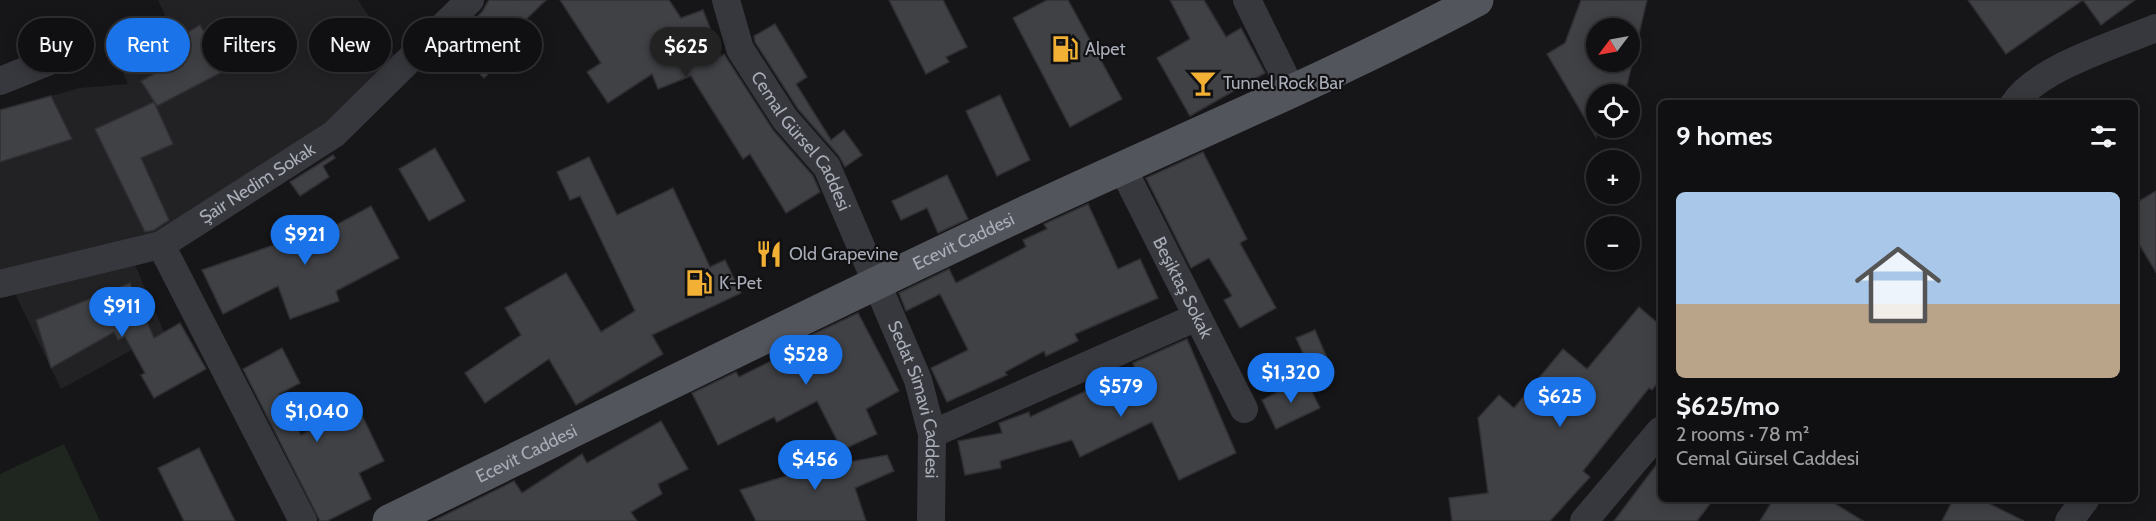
<!DOCTYPE html>
<html lang="en">
<head>
<meta charset="utf-8">
<style>
  body { margin:0; font-family:Cabin,sans-serif; background:#19191b; color:#f1f3f6; height:100vh; display:flex; flex-direction:column; font-size:22px; white-space:nowrap }
  * { box-sizing:border-box; margin:0 }
  p { font-size:20px; color:#9c9d9f }
  .icon { flex:none; width:33px; height:33px; fill:none; stroke:currentColor; stroke-width:2; stroke-linecap:round; stroke-linejoin:round }
  .map { position:relative; flex:1; overflow:hidden }
  .details { position:absolute; left:1658px; top:100px; width:480px; height:402px; display:flex; flex-direction:column; background:#101012; border-radius:9px; box-shadow:0 3px 15px #0003,0 0 0 2px #303032 }
  .details>* { flex:none }
  .guide { position:absolute; left:18px; top:18px; width:570px; height:54px; display:flex; gap:12px }
  .needle { width:39px; rotate:238deg }
  .tools { position:absolute; left:1586px; top:18px; display:grid; gap:12px }
  .tools a { display:grid; place-items:center; width:54px; height:54px; border-radius:50%; background:#101012; box-shadow:0 3px 15px #0003,0 0 0 2px #303032; font-size:30px }
  .price { position:absolute; translate:-50% -51px; padding:0 14px; border-radius:21px; background:#1a73e8; color:#fff; font-size:20px; line-height:39px; filter:drop-shadow(0 2px 3px #0008) }
  .price::after { content:''; position:absolute; left:50%; top:36px; width:18px; height:14px; margin-left:-9px; background:inherit; clip-path:polygon(0 0,100% 0,50% 100%) }
  .price.active { background:#222; color:#fff }
  ul { padding:0; list-style:none }
  li { display:grid; align-content:center; gap:12px; height:318px; padding:0 18px }
  li+li { border-top:2px solid #303032 }
  li span { display:grid; place-items:center; height:186px; border-radius:9px; color:#555 }
  li>.icon { margin-inline-start:auto }
  span .icon { width:108px; height:108px; fill:#fffc; stroke-width:1 }
  li b { font-size:26px }
  h2 { display:flex; justify-content:space-between; align-items:center; height:72px; padding:0 18px; font-size:26px }
  .tag { padding:0 21px; border-radius:27px; background:#101012; box-shadow:0 3px 15px #0003,0 0 0 2px #303032; font-size:21px; line-height:54px }
  .tag.active { background:#1a73e8; color:#fff }
  .map>svg:first-child { display:block }
  .built { fill:#222225 }
  .green { fill:#1e261f }
  .building { fill:#404145; stroke:#303034; stroke-width:1.5; fill-rule:evenodd }
  .lines { fill:none; stroke-linecap:round; stroke-linejoin:round }
  .minor { stroke:#37383d; stroke-width:28 }
  .major { stroke:#53555c; stroke-width:33 }
  .labels { text-anchor:middle; stroke-width:4.5; stroke-linejoin:round; paint-order:stroke }
  .poi-label { font-size:18px; fill:#a8adb8; stroke:#111113; text-anchor:start }
  .street-label { font-size:18px; fill:#a8adb8; stroke:#111113 }
</style>
</head>
<body>
<div class="map">
<svg width="2156" height="521" viewBox="0 0 2156 521">
  <rect width="100%" height="100%" fill="#161618"/>
  <path class="built" d="M158,0H358L399,62L334,134L161,245L126,244L164,332L61,389L7,277L0,279V110L80,88L128,84L110,45L165,15Z"/>
  <path class="green" d="M64,444L100,521H0V474Z"/>
  <g class="building">
    <path d="M489,0H546L511,34L520,43L484,78L450,43L482,12Z"/>
    <path d="M560,0H669L681,18L703,10L721,56L724,54L773,130L813,176L820,192L786,213L750,154L743,159L691,76L658,89L652,74L608,103L587,72L601,63Z"/>
    <path d="M889,0H943L967,47L946,57L949,62L926,74Z"/>
    <path d="M1047,0H1068L1122,99L1070,127L1013,18Z"/>
    <path d="M1170,0H1204L1226,37L1241,28L1265,73L1190,116L1157,58L1190,39Z"/>
    <path d="M1581,0H1647L1625,94H1596V137L1547,54L1565,43ZM1596,28H1629V62H1596Z"/>
    <path d="M1968,0H2135L2101,25L2083,0L2006,54Z"/>
    <path d="M775,24L807,77L796,84L831,140L844,130L862,155L845,167L839,156L798,109L755,42L754,36Z"/>
    <path d="M200,25L212,45L236,31L249,58L157,106L141,81L167,67L156,50Z"/>
    <path d="M1000,95L1030,160L997,176L966,111Z"/>
    <path d="M51,96L72,139L0,162V110Z"/>
    <path d="M154,102L173,144L141,158L169,220L154,230L145,232L95,129Z"/>
    <path d="M435,148L465,201L429,221L399,169Z"/>
    <path d="M1203,152L1247,239L1240,243L1276,308L1240,328L1224,300L1232,296L1209,258L1191,268L1146,178Z"/>
    <path d="M333,155L335,158L323,166L329,177L300,196L290,182Z"/>
    <path d="M589,157L617,215L673,188L710,267L725,260L741,293L652,335L663,354L576,405L549,359L485,403L465,373L521,335L505,308L566,273L601,332L635,311L580,196L570,200L557,172Z"/>
    <path d="M947,175L968,219L938,233L927,208L901,220L892,201Z"/>
    <path d="M2156,191V272L2134,236V204Z"/>
    <path d="M1088,204L1118,269L1140,259L1158,298L1075,334L1078,341L1046,356L1044,351L1005,372L1007,375L947,402L931,368L968,350L940,294L906,311L899,293L949,269L956,283L1026,247L1023,240L1047,229L1044,224Z"/>
    <path d="M371,206L399,258L336,291L339,301L290,319L278,286L223,314L202,270L314,231L316,236Z"/>
    <path d="M130,283L154,338L180,323L206,369L154,398L141,375L145,373L125,337L118,340L114,332L51,368L36,320Z"/>
    <path d="M1639,307L1660,325V380L1652,390L1649,388L1583,471L1590,477L1550,521H1452L1449,498L1488,493L1478,418L1499,395L1514,408L1563,349L1587,369Z"/>
    <path d="M858,313L899,391L866,409L877,434L842,450L817,401L777,422L774,417L718,445L692,393L736,372L739,377L791,351L788,346Z"/>
    <path d="M1315,330L1327,358L1309,366L1296,338Z"/>
    <path d="M1187,339L1236,453L1179,480L1152,422L1080,457L1072,440L1000,461L1001,468L965,475L958,441L1002,433L999,423L1029,412L1030,417L1135,368L1133,363Z"/>
    <path d="M282,348L300,383L279,394L301,435L358,407L384,461L359,473L371,499L327,521H320L243,369Z"/>
    <path d="M1305,378L1320,408L1276,429L1262,400Z"/>
    <path d="M661,421L688,469L658,484L662,494L631,512L637,521H433L514,481L522,493L582,454L587,463Z"/>
    <path d="M199,448L235,521H184L158,468Z"/>
    <path d="M810,449L816,468L887,455L894,471L855,488L866,521H756L740,490L793,474L786,459Z"/>
    <path d="M1660,460V500H1713L1697,521H1614Z"/>
    <path d="M1773,500H1829L1863,521H1760Z"/>
    <path d="M1953,500H1982L2024,521H1942Z"/>
  </g>
  <g class="lines">
    <g class="minor">
      <path id="s1" d="M726,0L740,49L785,119L827,167L918,380L932,434L931,521"/>
      <path d="M1247,0L1293,93"/>
      <path d="M0,81L52,60"/>
      <path d="M2014,104C2037,68 2117,44 2156,28"/>
      <path id="s2" d="M1122,167L1244,409"/>
      <path d="M161,245L303,521"/>
      <path id="s3" d="M0,284L161,245L334,134L470,0"/>
      <path d="M932,434L1197,317"/>
      <path d="M1584,521L1660,431"/>
      <path d="M2069,521L2085,500"/>
    </g>
    <path class="major" id="s4" d="M389,521C602,417 813,312 1028,211C1178,141 1331,78 1477,0"/>
  </g>
  <defs>
    <symbol id="fuel-bare" viewBox="-9 -9 18 18"><path d="M-5.5-6h7V0h2V4h1.3V-2.5L3-4.5l.8-.8L6-3V5H2.5V1h-1V6h-7ZM-4.2-4.7v3.2H.2V-4.7Z" fill="#f2b134" stroke="#111113" stroke-width="2.5" paint-order="stroke"/></symbol>
    <symbol id="bar-bare" viewBox="-9 -9 18 18"><path d="M-6-5H6L.8 .8V4.5H3.5V6h-7V4.5H-.8V.8Z" fill="#f2b134" stroke="#111113" stroke-width="2.5" paint-order="stroke"/></symbol>
    <symbol id="restaurant-bare" viewBox="-9 -9 18 18"><path d="M-5-6h1v4h1v-4h1v4h1v-4h1v5L-1.5 .5V6h-2V.5L-5-1ZM5-6V6H3V1.5H1.5Q1.5-4 5-6Z" fill="#f2b134" stroke="#111113" stroke-width="2.5" paint-order="stroke"/></symbol>
  </defs>
  <g fill-rule="evenodd">
    <use href="#fuel-bare" x="1046" y="30" width="38" height="38"/>
    <use href="#bar-bare" x="1184" y="64" width="38" height="38"/>
    <use href="#restaurant-bare" x="750" y="235" width="38" height="38"/>
    <use href="#fuel-bare" x="680" y="264" width="38" height="38"/>
  </g>
  <g class="labels">
    <g class="poi-label">
      <text x="1085" y="55">Alpet</text>
      <text x="1223" y="89">Tunnel Rock Bar</text>
      <text x="789" y="260">Old Grapevine</text>
      <text x="719" y="289">K-Pet</text>
    </g>
    <g class="street-label">
      <text dy="6" stroke="none"><textPath href="#s1" startOffset="162">Cemal Gürsel Caddesi</textPath></text>
      <text dy="6" stroke="none"><textPath href="#s3" startOffset="280">Şair Nedim Sokak</textPath></text>
      <text dy="6" stroke="none"><textPath href="#s4" startOffset="639">Ecevit Caddesi</textPath></text>
      <text dy="6" stroke="none"><textPath href="#s2" startOffset="135">Beşiktaş Sokak</textPath></text>
      <text dy="6" stroke="none"><textPath href="#s1" startOffset="448">Sedat Simavi Caddesi</textPath></text>
      <text dy="6" stroke="none"><textPath href="#s4" startOffset="153">Ecevit Caddesi</textPath></text>
    </g>
  </g>
</svg>
<div class="tools">
<a><svg class="needle" viewBox="-14 -14 28 28"><path d="M0-13l5 13h-10z" fill="#e53935"/><path d="M0 13l5-13h-10z" fill="#9c9d9f"/></svg></a>
<a><svg class="icon" aria-label="locate" viewBox="0 0 24 24"><circle cx="12" cy="12" r="6"/><path d="M12 2v4M12 18v4M2 12h4M18 12h4"/></svg></a>
<a>+</a>
<a>−</a>
</div>
<b class="price active" style="left:686px;top:78px">$625</b>
<b class="price" style="left:305px;top:266px">$921</b>
<b class="price" style="left:122px;top:338px">$911</b>
<b class="price" style="left:806px;top:386px">$528</b>
<b class="price" style="left:1291px;top:404px">$1,320</b>
<b class="price" style="left:1121px;top:418px">$579</b>
<b class="price" style="left:1560px;top:428px">$625</b>
<b class="price" style="left:317px;top:443px">$1,040</b>
<b class="price" style="left:815px;top:491px">$456</b>
<div class="guide">
<a class="tag">Buy</a>
<a class="tag active">Rent</a>
<a class="tag">Filters</a>
<a class="tag">New</a>
<a class="tag">Apartment</a>
</div>
<section class="details">
<h2>9 homes<svg class="icon" aria-label="filters" viewBox="0 0 24 24"><path d="M4 7h16M4 17h16"/><circle cx="9" cy="7" r="2"/><circle cx="15" cy="17" r="2"/></svg></h2>
<ul>
<li><span style="background:linear-gradient(#a9c7e8 60%,#b9a48a 0)"><svg class="icon" aria-label="home" viewBox="0 0 24 24"><path d="M3 11l9-7 9 7M6 9v11h12V9"/></svg></span><div><b>$625/mo</b><p>2 rooms · 78 m²</p><p>Cemal Gürsel Caddesi</p></div></li>
</ul>
</section>
</div>
</body>
</html>
